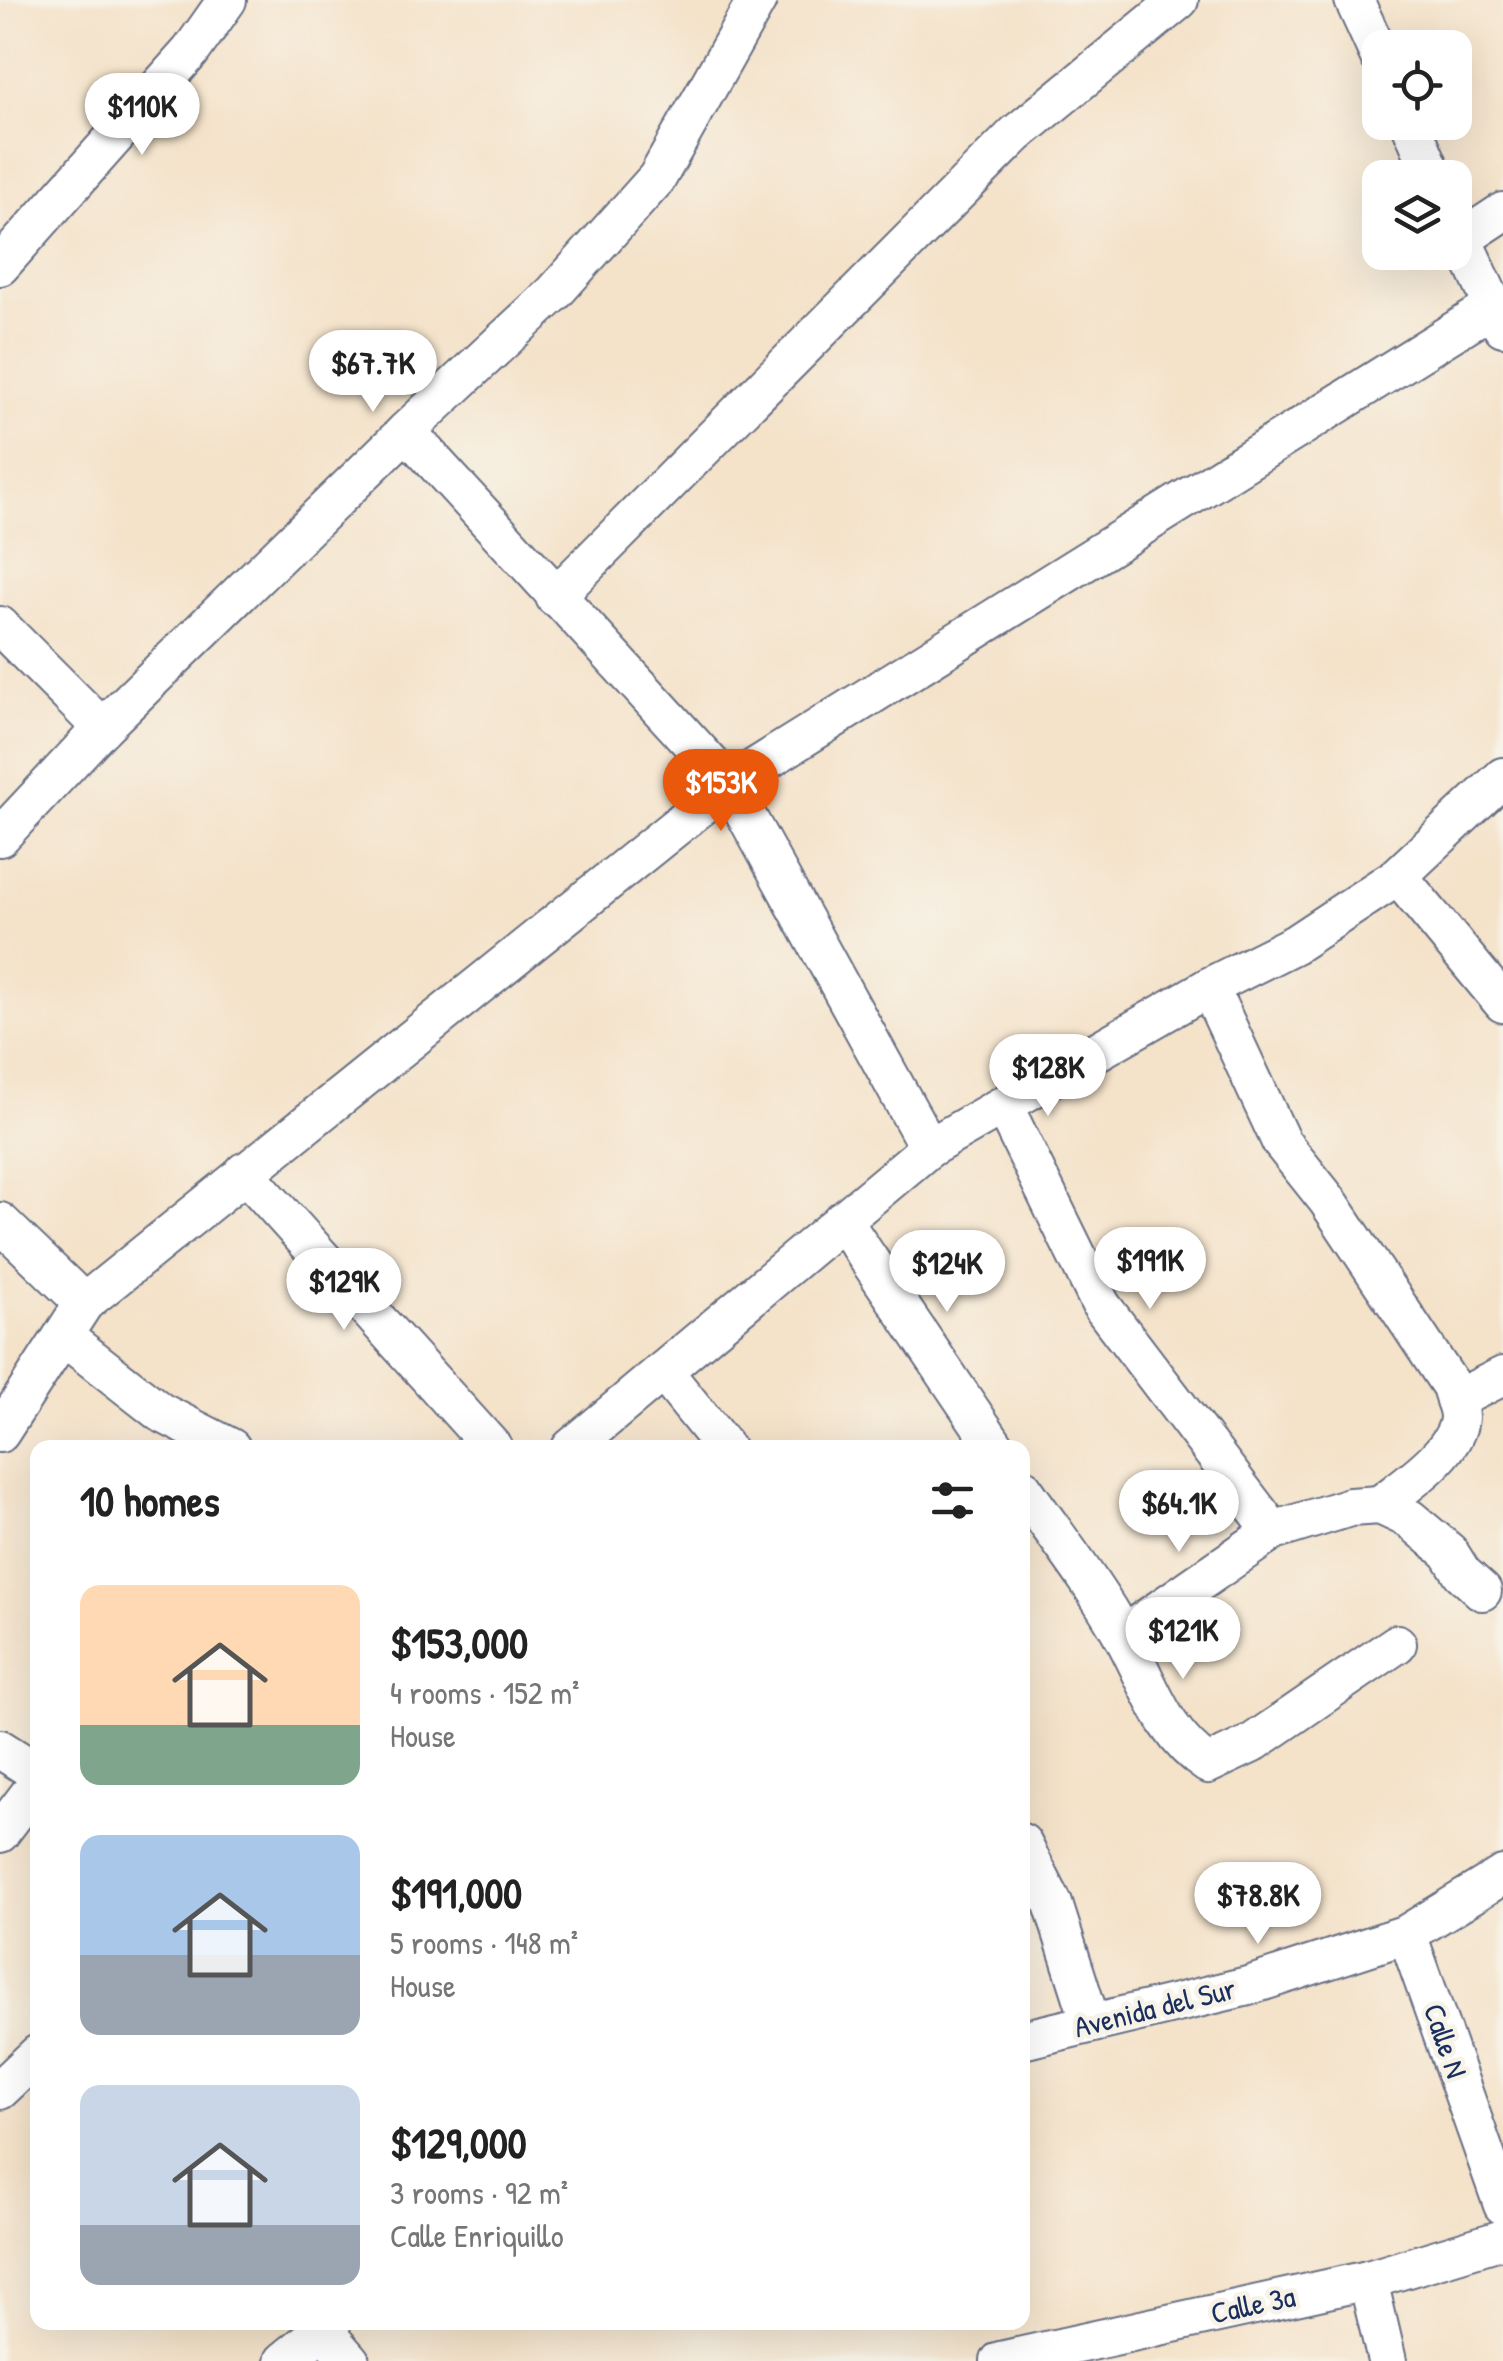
<!DOCTYPE html>
<html lang="en">
<head>
<meta charset="utf-8">
<style>
  body { margin:0; font-family:"Patrick Hand",sans-serif; background:#f6f6f6; color:#222; height:100vh; display:flex; flex-direction:column; font-size:38px; white-space:nowrap }
  * { box-sizing:border-box; margin:0 }
  p { font-size:32px; color:#767676 }
  .icon { flex:none; width:55px; height:55px; fill:none; stroke:currentColor; stroke-width:2; stroke-linecap:round; stroke-linejoin:round }
  .map { position:relative; flex:1; overflow:hidden }
  .side { position:absolute; left:30px; top:1440px; width:1000px; height:890px; display:flex; flex-direction:column; background:#fff; border-radius:20px; box-shadow:0 10px 40px #0002 }
  .side>* { flex:none }
  .controls { position:absolute; left:1362px; top:30px; display:grid; gap:20px }
  .controls a { display:grid; place-items:center; width:110px; height:110px; border-radius:20px; background:#fff; box-shadow:0 10px 40px #0002; font-size:50px }
  .price { position:absolute; translate:-50% -85px; padding:0 22px; border-radius:35px; background:#fff; color:#222; font-size:32px; line-height:65px; filter:drop-shadow(0 2px 5px #0008) }
  .price::after { content:''; position:absolute; left:50%; top:60px; width:30px; height:22px; margin-left:-15px; background:inherit; clip-path:polygon(0 0,100% 0,50% 100%) }
  .price.active { background:#ea580c; color:#fff }
  ul { padding:0; list-style:none }
  li { display:flex; align-items:center; gap:30px; height:250px; padding:0 50px }
  li span { display:grid; place-items:center; flex:none; width:280px; height:200px; border-radius:20px; color:#555 }
  li>.icon { margin-inline-start:auto }
  span .icon { width:120px; height:120px; fill:#fffc; stroke-width:1 }
  li b { font-size:42px }
  h2 { display:flex; justify-content:space-between; align-items:center; height:120px; padding:0 50px; font-size:42px }
  .map>svg:first-child { display:block }
  .lines { fill:none; stroke-linecap:round; stroke-linejoin:round }
  .minor-casing { stroke:#676e83; stroke-width:42 }
  .minor { stroke:#fff; stroke-width:38 }
  .labels { text-anchor:middle; stroke-width:9; stroke-linejoin:round; paint-order:stroke }
  .street-label { font-size:30px; fill:#1b2f5e; stroke:#f7f3e8 }
</style>
</head>
<body>
<div class="map">
<svg width="1503" height="2361" viewBox="0 0 1503 2361">
  <rect width="100%" height="100%" fill="#f7f3e8"/>
  <filter id="ink" filterUnits="userSpaceOnUse"><feTurbulence type="fractalNoise" baseFrequency=".01" numOctaves="2"/><feDisplacementMap in="SourceGraphic" scale="20" xChannelSelector="R" yChannelSelector="G"/><feConvolveMatrix kernelMatrix="1 2 1 2 8 2 1 2 1" color-interpolation-filters="sRGB"/></filter>
  <filter id="wash" filterUnits="userSpaceOnUse"><feTurbulence type="fractalNoise" baseFrequency=".0048" numOctaves="4" result="noise"/><feDisplacementMap in="SourceGraphic" scale="40" xChannelSelector="R" yChannelSelector="G"/><feGaussianBlur stdDeviation="2.25" result="paint"/><feColorMatrix in="noise" values="0 0 0 0 0 0 0 0 0 0 0 0 0 0 0 0 0 1.4 0 .05"/><feComposite in="paint" operator="in"/></filter>
  <g filter="url(#wash)">
    <rect width="100%" height="100%" fill="#f4e2c9"/>
  </g>
  <g filter="url(#ink)">
    <g class="lines">
      <defs>
        <g id="minor">
          <path d="M1354,0L1380,57"/>
          <path d="M1410,122L1434,178"/>
          <path d="M1455,224L1503,327"/>
          <path d="M1462,239L1503,212"/>
          <path d="M0,266L191,51L227,0"/>
          <path d="M406,431L729,784L929,1148"/>
          <path d="M555,597L1016,134L1179,0"/>
          <path d="M0,626L102,728"/>
          <path d="M0,837L102,728L406,431L554,293L657,178L757,0"/>
          <path d="M1398,876L1503,1003"/>
          <path d="M1209,987L1281,1142L1328,1201L1451,1386C1453,1395 1459,1408 1459,1417C1458,1451 1404,1486 1380,1505"/>
          <path d="M1004,1107L1101,1305L1273,1531"/>
          <path d="M244,1172L493,1448"/>
          <path d="M842,1220L996,1448"/>
          <path d="M0,1222L84,1303"/>
          <path d="M63,1336L160,1412L231,1448"/>
          <path d="M663,1371L725,1448"/>
          <path d="M1455,1400L1503,1376"/>
          <path d="M0,1433L84,1303L729,784L1493,307"/>
          <path d="M571,1448L929,1148L1209,987L1295,944L1398,876L1503,777"/>
          <path d="M1022,1487C1056,1536 1094,1584 1123,1636C1149,1682 1162,1734 1208,1764L1251,1744L1397,1644"/>
          <path d="M1123,1635L1273,1531L1350,1507L1380,1505L1410,1519L1449,1552L1462,1573L1482,1591"/>
          <path d="M0,1749L38,1773"/>
          <path d="M0,1833L38,1783"/>
          <path d="M1022,1843L1053,1904L1091,2023"/>
          <path d="M1407,1934L1503,2205"/>
          <path d="M1022,2040L1248,1986L1407,1934L1503,1875"/>
          <path d="M0,2090L38,2054"/>
          <path d="M1368,2280L1387,2361"/>
          <path d="M323,2330L350,2361"/>
          <path d="M284,2361L332,2322"/>
          <path d="M1000,2361L1368,2280L1503,2239"/>
        </g>
      </defs>
      <use href="#minor" class="minor-casing"/>
      <use href="#minor" class="minor"/>
    </g>
  </g>
  <g class="labels">
    <g class="street-label">
      <text transform="translate(1155 2008) rotate(-14)" y="10">Avenida del Sur</text>
      <text transform="translate(1445 2041) rotate(71)" y="10">Calle N</text>
      <text transform="translate(1253 2305) rotate(-12)" y="10">Calle 3a</text>
    </g>
  </g>
</svg>
<div class="controls">
<a><svg class="icon" aria-label="locate" viewBox="0 0 24 24"><circle cx="12" cy="12" r="6"/><path d="M12 2v4M12 18v4M2 12h4M18 12h4"/></svg></a>
<a><svg class="icon" aria-label="layers" viewBox="0 0 24 24"><path d="M12 4l9 5-9 5-9-5zM3 14l9 5 9-5"/></svg></a>
</div>
<b class="price" style="left:142px;top:158px">$110K</b>
<b class="price" style="left:373px;top:415px">$67.7K</b>
<b class="price active" style="left:721px;top:834px">$153K</b>
<b class="price" style="left:1048px;top:1119px">$128K</b>
<b class="price" style="left:1150px;top:1312px">$191K</b>
<b class="price" style="left:947px;top:1315px">$124K</b>
<b class="price" style="left:344px;top:1333px">$129K</b>
<b class="price" style="left:1179px;top:1555px">$64.1K</b>
<b class="price" style="left:1183px;top:1682px">$121K</b>
<b class="price" style="left:1258px;top:1947px">$78.8K</b>
<section class="side">
<h2>10 homes<svg class="icon" aria-label="filters" viewBox="0 0 24 24"><path d="M4 7h16M4 17h16"/><circle cx="9" cy="7" r="2"/><circle cx="15" cy="17" r="2"/></svg></h2>
<ul>
<li><span style="background:linear-gradient(#ffd9b3 70%,#7fa58c 0)"><svg class="icon" aria-label="home" viewBox="0 0 24 24"><path d="M3 11l9-7 9 7M6 9v11h12V9"/></svg></span><div><b>$153,000</b><p>4 rooms · 152 m²</p><p>House</p></div></li>
<li><span style="background:linear-gradient(#a9c7e8 60%,#9aa5b1 0)"><svg class="icon" aria-label="home" viewBox="0 0 24 24"><path d="M3 11l9-7 9 7M6 9v11h12V9"/></svg></span><div><b>$191,000</b><p>5 rooms · 148 m²</p><p>House</p></div></li>
<li><span style="background:linear-gradient(#c9d6e8 70%,#9aa5b1 0)"><svg class="icon" aria-label="home" viewBox="0 0 24 24"><path d="M3 11l9-7 9 7M6 9v11h12V9"/></svg></span><div><b>$129,000</b><p>3 rooms · 92 m²</p><p>Calle Enriquillo</p></div></li>
</ul>
</section>
</div>
</body>
</html>
